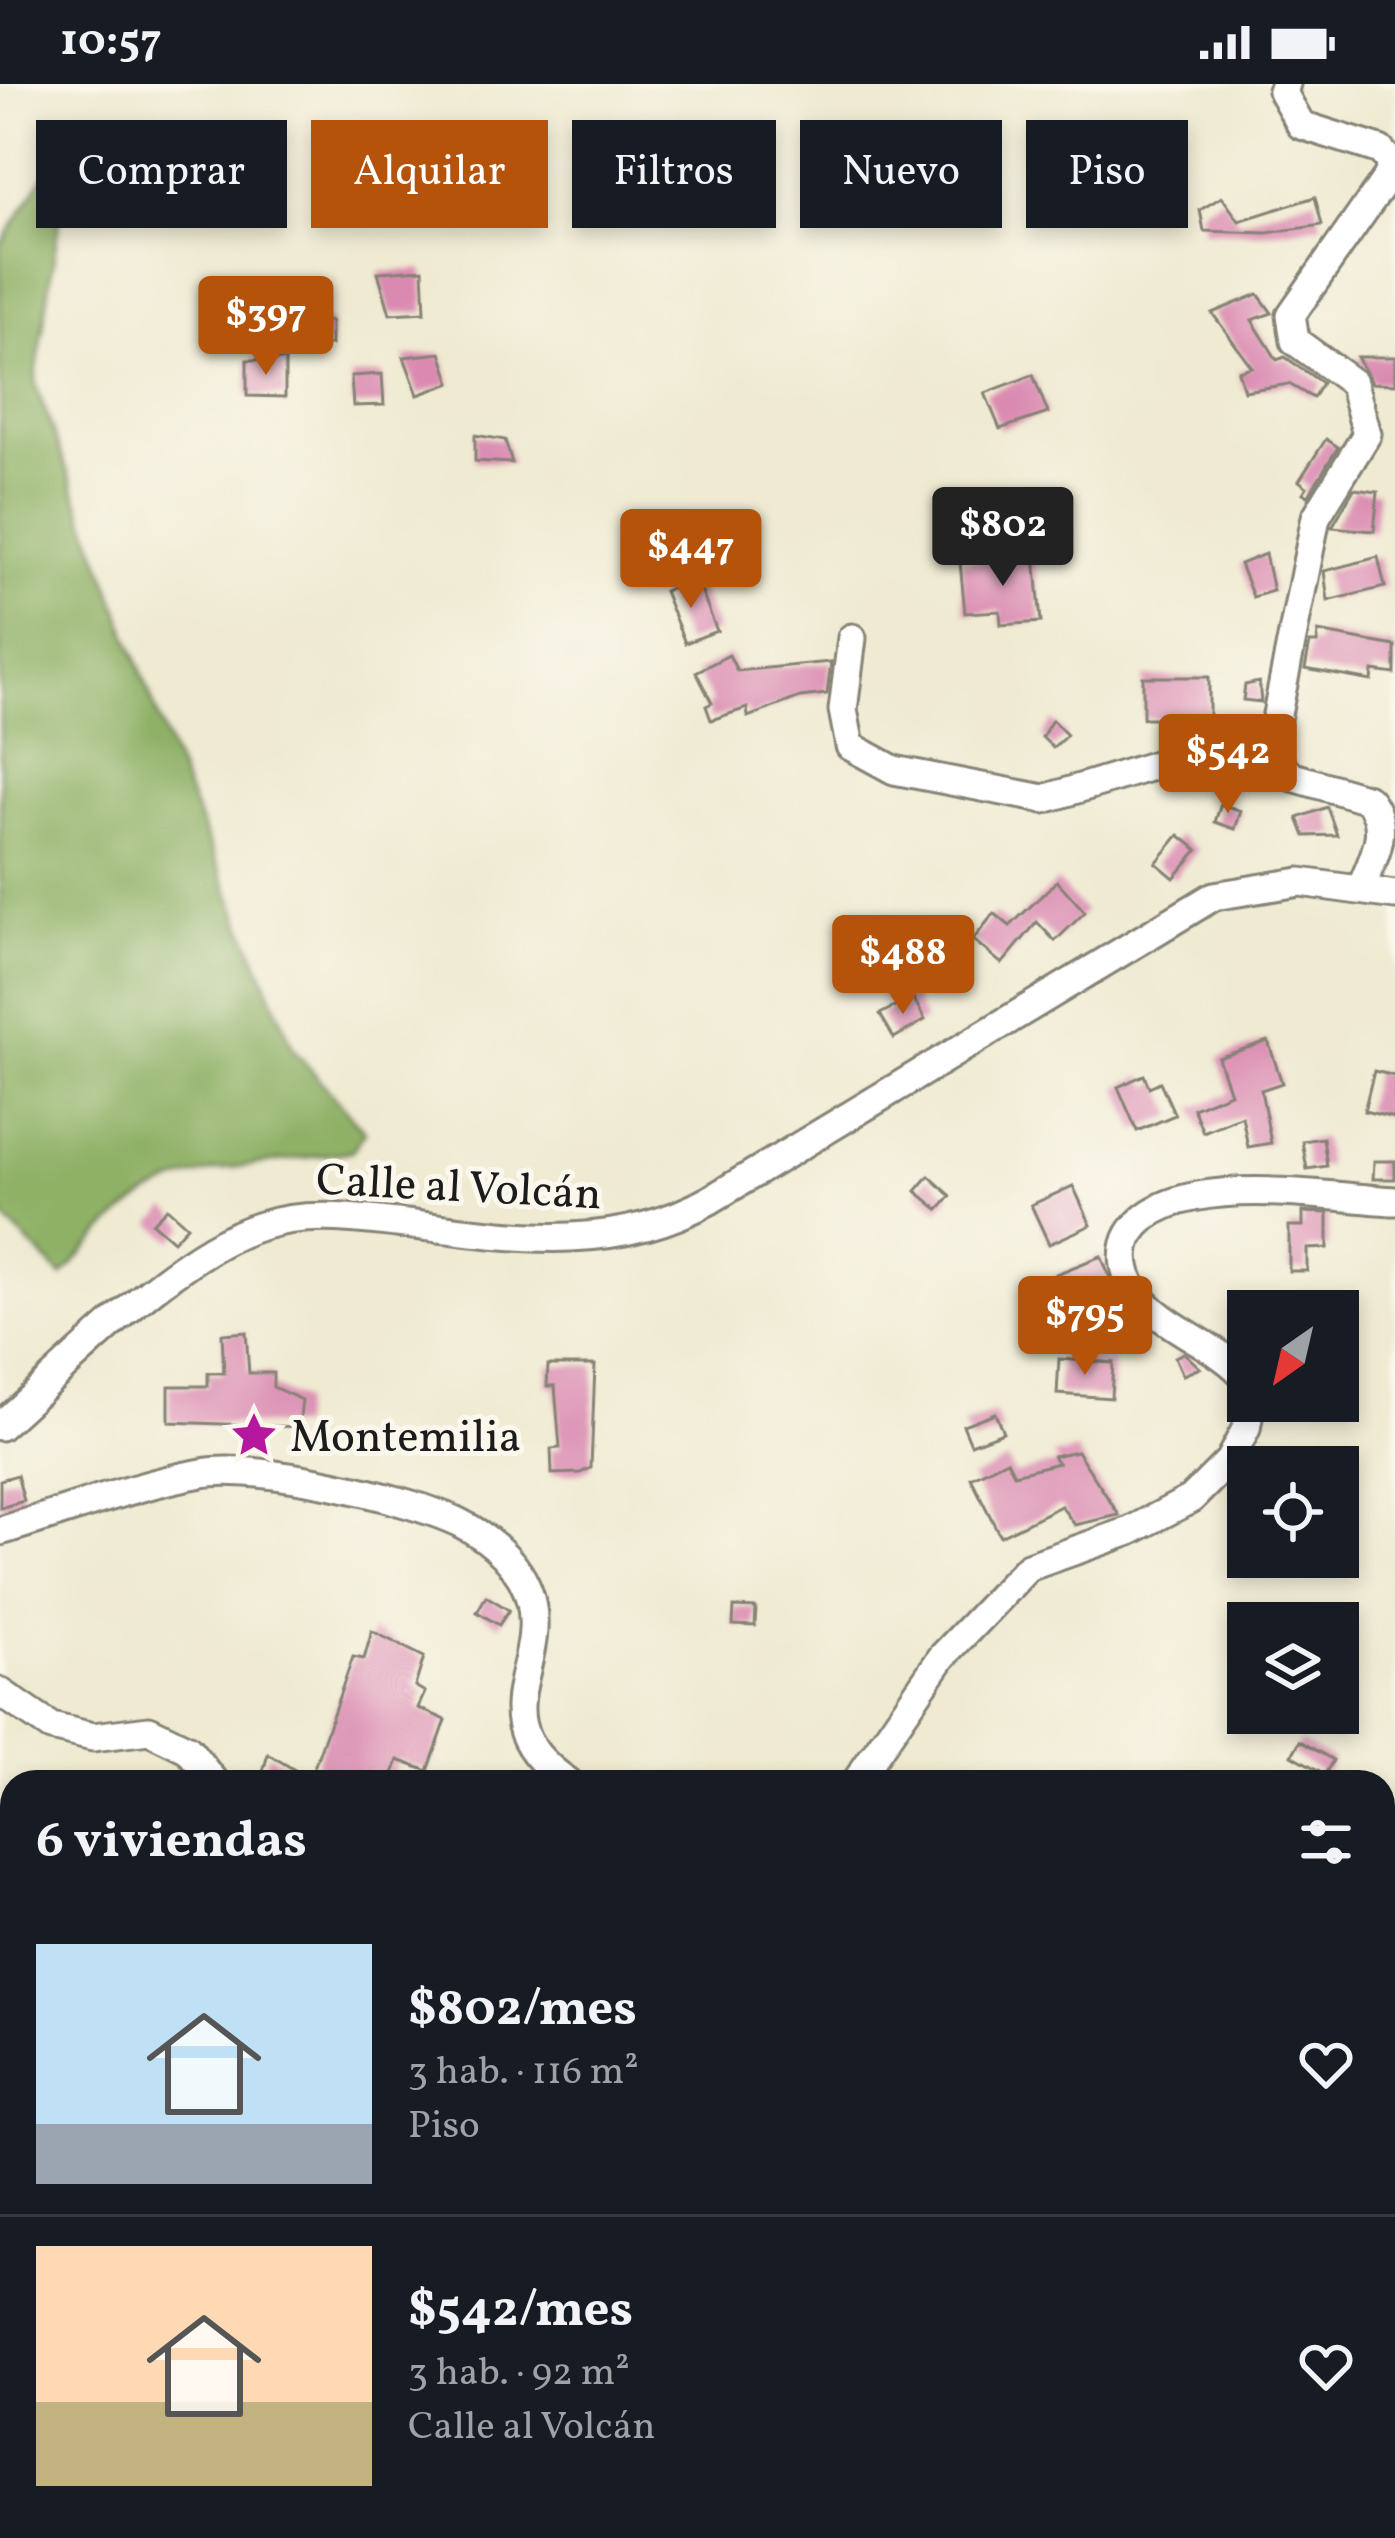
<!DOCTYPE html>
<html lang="es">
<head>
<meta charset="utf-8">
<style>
  body { margin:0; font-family:Vollkorn,serif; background:#242831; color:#f1f3f6; height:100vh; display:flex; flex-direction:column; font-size:45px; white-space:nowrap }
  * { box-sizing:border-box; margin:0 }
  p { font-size:39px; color:#9ea1a6 }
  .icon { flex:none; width:66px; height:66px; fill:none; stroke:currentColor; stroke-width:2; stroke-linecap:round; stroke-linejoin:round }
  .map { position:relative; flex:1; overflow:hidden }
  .drawer { position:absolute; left:0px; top:1686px; width:1395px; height:768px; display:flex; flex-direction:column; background:#171b24; border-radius:36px 36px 0 0; box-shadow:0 6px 18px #0003 }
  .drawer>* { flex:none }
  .banner { position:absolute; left:36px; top:36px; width:1323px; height:108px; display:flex; gap:24px }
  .needle { width:78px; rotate:214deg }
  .controls { position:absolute; left:1227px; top:1206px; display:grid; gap:24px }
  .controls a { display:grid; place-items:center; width:132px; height:132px; border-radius:0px; background:#171b24; box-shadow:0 6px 18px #0003; font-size:60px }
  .price { position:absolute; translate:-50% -102px; padding:0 27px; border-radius:12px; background:#b45309; color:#fff; font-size:39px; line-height:78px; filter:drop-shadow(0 3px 6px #0008) }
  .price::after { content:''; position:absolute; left:50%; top:72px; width:36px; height:27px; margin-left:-18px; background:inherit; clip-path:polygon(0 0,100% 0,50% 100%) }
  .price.current { background:#222; color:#fff }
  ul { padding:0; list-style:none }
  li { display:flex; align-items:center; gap:36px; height:300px; padding:0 36px }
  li+li { border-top:3px solid #363941 }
  li span { display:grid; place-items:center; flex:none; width:336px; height:240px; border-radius:0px; color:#555 }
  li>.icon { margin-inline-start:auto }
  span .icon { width:144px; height:144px; fill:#fffc; stroke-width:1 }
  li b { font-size:51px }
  h2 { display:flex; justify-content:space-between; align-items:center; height:144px; padding:0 36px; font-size:51px }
  .chip { padding:0 42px; border-radius:0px; background:#171b24; box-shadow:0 6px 18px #0003; font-size:42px; line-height:108px }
  .chip.current { background:#b45309; color:#fff }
  .status { display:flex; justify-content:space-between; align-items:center; height:84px; padding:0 60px; background:#171b24; direction:ltr }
  .status svg { height:33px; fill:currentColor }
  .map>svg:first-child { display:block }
  .forest { fill:#8fb166; stroke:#566641; stroke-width:3 }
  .building { fill:#da8ab1 }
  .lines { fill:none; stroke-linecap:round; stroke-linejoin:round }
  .minor-casing { stroke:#868376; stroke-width:33 }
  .minor { stroke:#fff; stroke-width:27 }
  .labels { text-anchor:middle; stroke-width:10; stroke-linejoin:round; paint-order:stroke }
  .street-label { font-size:45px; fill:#1c1c1c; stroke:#fbf7ec }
  .poi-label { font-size:45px; fill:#1c1c1c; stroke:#fbf7ec; text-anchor:start }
</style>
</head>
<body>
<div class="status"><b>10:57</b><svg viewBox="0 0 49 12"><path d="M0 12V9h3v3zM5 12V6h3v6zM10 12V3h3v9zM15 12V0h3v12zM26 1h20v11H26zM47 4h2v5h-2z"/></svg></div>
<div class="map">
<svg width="1395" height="2454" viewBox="0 0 1395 2454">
  <rect width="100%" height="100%" fill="#fbf7ec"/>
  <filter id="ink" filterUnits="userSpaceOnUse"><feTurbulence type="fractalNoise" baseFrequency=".00833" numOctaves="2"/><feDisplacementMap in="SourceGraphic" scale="24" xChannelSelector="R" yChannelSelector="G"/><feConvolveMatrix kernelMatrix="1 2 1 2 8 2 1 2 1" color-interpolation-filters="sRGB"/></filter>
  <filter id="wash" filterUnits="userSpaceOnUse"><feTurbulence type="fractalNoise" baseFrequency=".004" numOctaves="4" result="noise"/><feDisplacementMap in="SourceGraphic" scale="48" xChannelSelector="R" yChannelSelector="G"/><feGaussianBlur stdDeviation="2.7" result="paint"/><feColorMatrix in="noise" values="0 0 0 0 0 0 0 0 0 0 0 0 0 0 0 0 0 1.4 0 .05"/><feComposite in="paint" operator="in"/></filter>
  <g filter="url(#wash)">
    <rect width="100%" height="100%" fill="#efead1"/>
    <path class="forest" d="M73,45L35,299L171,668L294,966L365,1048L352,1067C296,1077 210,1080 159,1105C121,1124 90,1162 62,1192L0,1130V162Z"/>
    <g id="blocks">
      <g class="building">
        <path d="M1159,72L1162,120L1125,122L1122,74Z"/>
        <path d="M1222,113L1239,137L1315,113L1322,141L1267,149L1204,147L1200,126Z"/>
        <path d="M423,185L425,228L390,230L378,188Z"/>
        <path d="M1258,210L1272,229L1252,236L1277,276L1285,273L1322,299L1313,314L1289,300L1244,307L1238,287L1252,283L1212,229Z"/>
        <path d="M306,237H331V261L305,260Z"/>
        <path d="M441,269L451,299L418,311L404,273Z"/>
        <path d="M1357,273H1395V300L1372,299Z"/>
        <path d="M247,276H285V313L247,312Z"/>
        <path d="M382,290L384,321L353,322L351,292Z"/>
        <path d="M1033,291L1048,329L1000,345L985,309Z"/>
        <path d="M475,351L505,356L512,379L475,377Z"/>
        <path d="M1326,355L1338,363L1308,412L1303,409L1307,403L1299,397Z"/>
        <path d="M1354,405L1378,408L1374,447L1332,443Z"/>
        <path d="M1265,470L1273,507L1253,513L1240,480Z"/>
        <path d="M1035,472L1041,538L1001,541L1000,527L965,529L960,478Z"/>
        <path d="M1378,473L1385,503L1328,517L1324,487Z"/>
        <path d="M696,494L717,547L685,559L664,507Z"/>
        <path d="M1318,548L1395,562V590L1373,587L1372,597L1305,585L1310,559H1317Z"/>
        <path d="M729,571L737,587L831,578L827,610L800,613L748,633L747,624L711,636L706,622L712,619L696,588Z"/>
        <rect x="1143" y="593" width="66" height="41"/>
        <path d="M1259,598L1261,618L1243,616L1245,601Z"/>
        <path d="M1052,636L1067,651L1053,664L1042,653Z"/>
        <path d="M1221,720L1241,727L1235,745L1215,738Z"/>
        <path d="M1327,723L1337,751L1305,752L1298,734Z"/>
        <path d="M1179,751L1198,766L1174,794L1156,779Z"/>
        <path d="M1057,797L1085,828L1055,857L1037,838L1002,880L973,856L994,829L1010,842Z"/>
        <path d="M913,913L925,936L894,954L880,930Z"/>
        <path d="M1268,957L1282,999L1261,1006L1271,1059L1248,1063L1242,1032L1203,1048L1193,1024L1230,1009L1218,974Z"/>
        <path d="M1374,987L1395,992V1034L1364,1027Z"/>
        <path d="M1144,991L1149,1003L1160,998L1175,1031L1137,1047L1118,1003Z"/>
        <path d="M1323,1054L1327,1082L1307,1085L1302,1057Z"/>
        <path d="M1374,1077H1395V1095H1373Z"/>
        <path d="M929,1092L951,1112L939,1126L916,1107Z"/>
        <path d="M1073,1102L1091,1141L1049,1160L1031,1121Z"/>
        <path d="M167,1124L187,1142L173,1157L152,1139Z"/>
        <path d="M1303,1128L1328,1129V1164L1307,1165V1187H1289V1142H1303Z"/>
        <path d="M1101,1172L1117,1211L1094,1221L1089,1208L1068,1217L1056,1190Z"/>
        <path d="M246,1248L249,1289H273V1303L302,1316L299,1343L169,1338V1302H208V1289H224L222,1250Z"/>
        <path d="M1184,1269L1200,1284L1183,1291L1175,1273Z"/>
        <path d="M1059,1275L1113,1279L1111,1314L1057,1310Z"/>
        <path d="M548,1281H595L591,1384L580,1389L552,1390L551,1365L560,1364L555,1302H547Z"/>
        <path d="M995,1329L1003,1348L971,1360L963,1341Z"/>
        <path d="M1077,1367L1119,1431L1075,1441L1061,1422L1000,1452L971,1394L1007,1376L1014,1390L1058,1379L1053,1372Z"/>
        <path d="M17,1391L24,1417L0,1424V1396Z"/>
        <path d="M486,1512L509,1526L499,1541L477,1528Z"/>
        <path d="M734,1523L756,1524L755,1542L733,1541Z"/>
        <path d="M372,1547L424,1573L415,1602L425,1608L418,1624L446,1636L428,1687L398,1676L390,1698H275L262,1691L268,1670L310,1695L353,1573L364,1575Z"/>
        <path d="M1300,1657L1333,1676L1325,1690L1292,1671Z"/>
      </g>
    </g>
  </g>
  <g filter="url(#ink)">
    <use href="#blocks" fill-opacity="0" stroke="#868376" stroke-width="3"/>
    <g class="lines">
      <defs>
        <g id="minor">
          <path d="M1286,0L1282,7L1301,41L1380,66L1389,76L1390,89L1291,231L1295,257L1353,299L1367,350L1316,433L1269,671L1293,693L1368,715C1392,745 1373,773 1361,805"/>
          <path d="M852,554L843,626L850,662L894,686L1044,715L1182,673L1269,671"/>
          <path d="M1248,1296C1220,1261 1167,1247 1138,1211C1125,1195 1119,1169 1130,1150C1170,1084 1327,1114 1395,1117"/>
          <path d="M0,1342C70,1281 174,1168 261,1142C306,1128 351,1134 397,1139C506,1152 610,1172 710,1116L1214,812L1300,798L1395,811"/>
          <path d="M0,1447C66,1428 134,1401 202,1389C257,1379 409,1414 460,1439C492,1455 523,1483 531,1518C546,1587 477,1636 568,1698"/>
          <path d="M0,1608L51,1643L93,1653L149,1646L188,1665L214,1698"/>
          <path d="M856,1698L942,1573L1028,1483L1130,1447L1191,1415L1229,1377L1246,1345L1251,1317"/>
          <path d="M262,2442L263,2454"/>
        </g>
      </defs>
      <use href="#minor" class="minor-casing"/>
      <use href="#minor" class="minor"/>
    </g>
  </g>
  <defs>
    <symbol id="sight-bare" viewBox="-9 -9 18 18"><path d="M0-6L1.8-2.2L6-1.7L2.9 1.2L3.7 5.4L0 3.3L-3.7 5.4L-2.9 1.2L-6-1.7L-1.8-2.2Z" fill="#b5179e" stroke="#fbf7ec" stroke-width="2.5" paint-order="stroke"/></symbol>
  </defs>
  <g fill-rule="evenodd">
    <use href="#sight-bare" x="221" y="1318" width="66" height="66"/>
  </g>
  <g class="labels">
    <g class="street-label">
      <text transform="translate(459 1101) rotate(3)" y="16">Calle al Volcán</text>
    </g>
    <g class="poi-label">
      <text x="290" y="1367">Montemilia</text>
    </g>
  </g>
</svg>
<div class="controls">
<a><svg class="needle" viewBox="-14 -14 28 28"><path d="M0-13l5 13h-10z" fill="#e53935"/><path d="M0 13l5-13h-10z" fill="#9ea1a6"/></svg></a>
<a><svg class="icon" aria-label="locate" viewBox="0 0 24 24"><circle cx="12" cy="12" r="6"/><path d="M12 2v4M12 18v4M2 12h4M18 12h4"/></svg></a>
<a><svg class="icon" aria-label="layers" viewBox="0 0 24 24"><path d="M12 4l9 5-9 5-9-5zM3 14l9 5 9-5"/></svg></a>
</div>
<b class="price" style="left:266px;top:294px">$397</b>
<b class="price current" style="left:1003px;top:505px">$802</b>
<b class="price" style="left:691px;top:527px">$447</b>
<b class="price" style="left:1228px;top:732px">$542</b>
<b class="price" style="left:903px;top:933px">$488</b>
<b class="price" style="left:1085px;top:1294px">$795</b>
<div class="banner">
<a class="chip">Comprar</a>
<a class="chip current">Alquilar</a>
<a class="chip">Filtros</a>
<a class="chip">Nuevo</a>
<a class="chip">Piso</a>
</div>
<section class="drawer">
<h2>6 viviendas<svg class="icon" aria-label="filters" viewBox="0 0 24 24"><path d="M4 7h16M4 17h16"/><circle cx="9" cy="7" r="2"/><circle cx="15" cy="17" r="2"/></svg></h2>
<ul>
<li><span style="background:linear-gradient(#bfe0f5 75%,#9aa5b1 0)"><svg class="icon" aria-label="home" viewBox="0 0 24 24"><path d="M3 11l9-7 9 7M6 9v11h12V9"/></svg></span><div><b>$802/mes</b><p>3 hab. · 116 m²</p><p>Piso</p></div><svg class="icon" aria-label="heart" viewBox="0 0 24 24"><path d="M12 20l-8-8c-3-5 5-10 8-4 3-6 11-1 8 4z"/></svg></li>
<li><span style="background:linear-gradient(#ffd9b3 65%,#c2b280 0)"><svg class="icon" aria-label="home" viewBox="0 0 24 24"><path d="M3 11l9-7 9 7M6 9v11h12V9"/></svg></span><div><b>$542/mes</b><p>3 hab. · 92 m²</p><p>Calle al Volcán</p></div><svg class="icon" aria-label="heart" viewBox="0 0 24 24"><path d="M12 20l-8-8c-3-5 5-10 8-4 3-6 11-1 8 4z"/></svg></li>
</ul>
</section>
</div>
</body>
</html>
